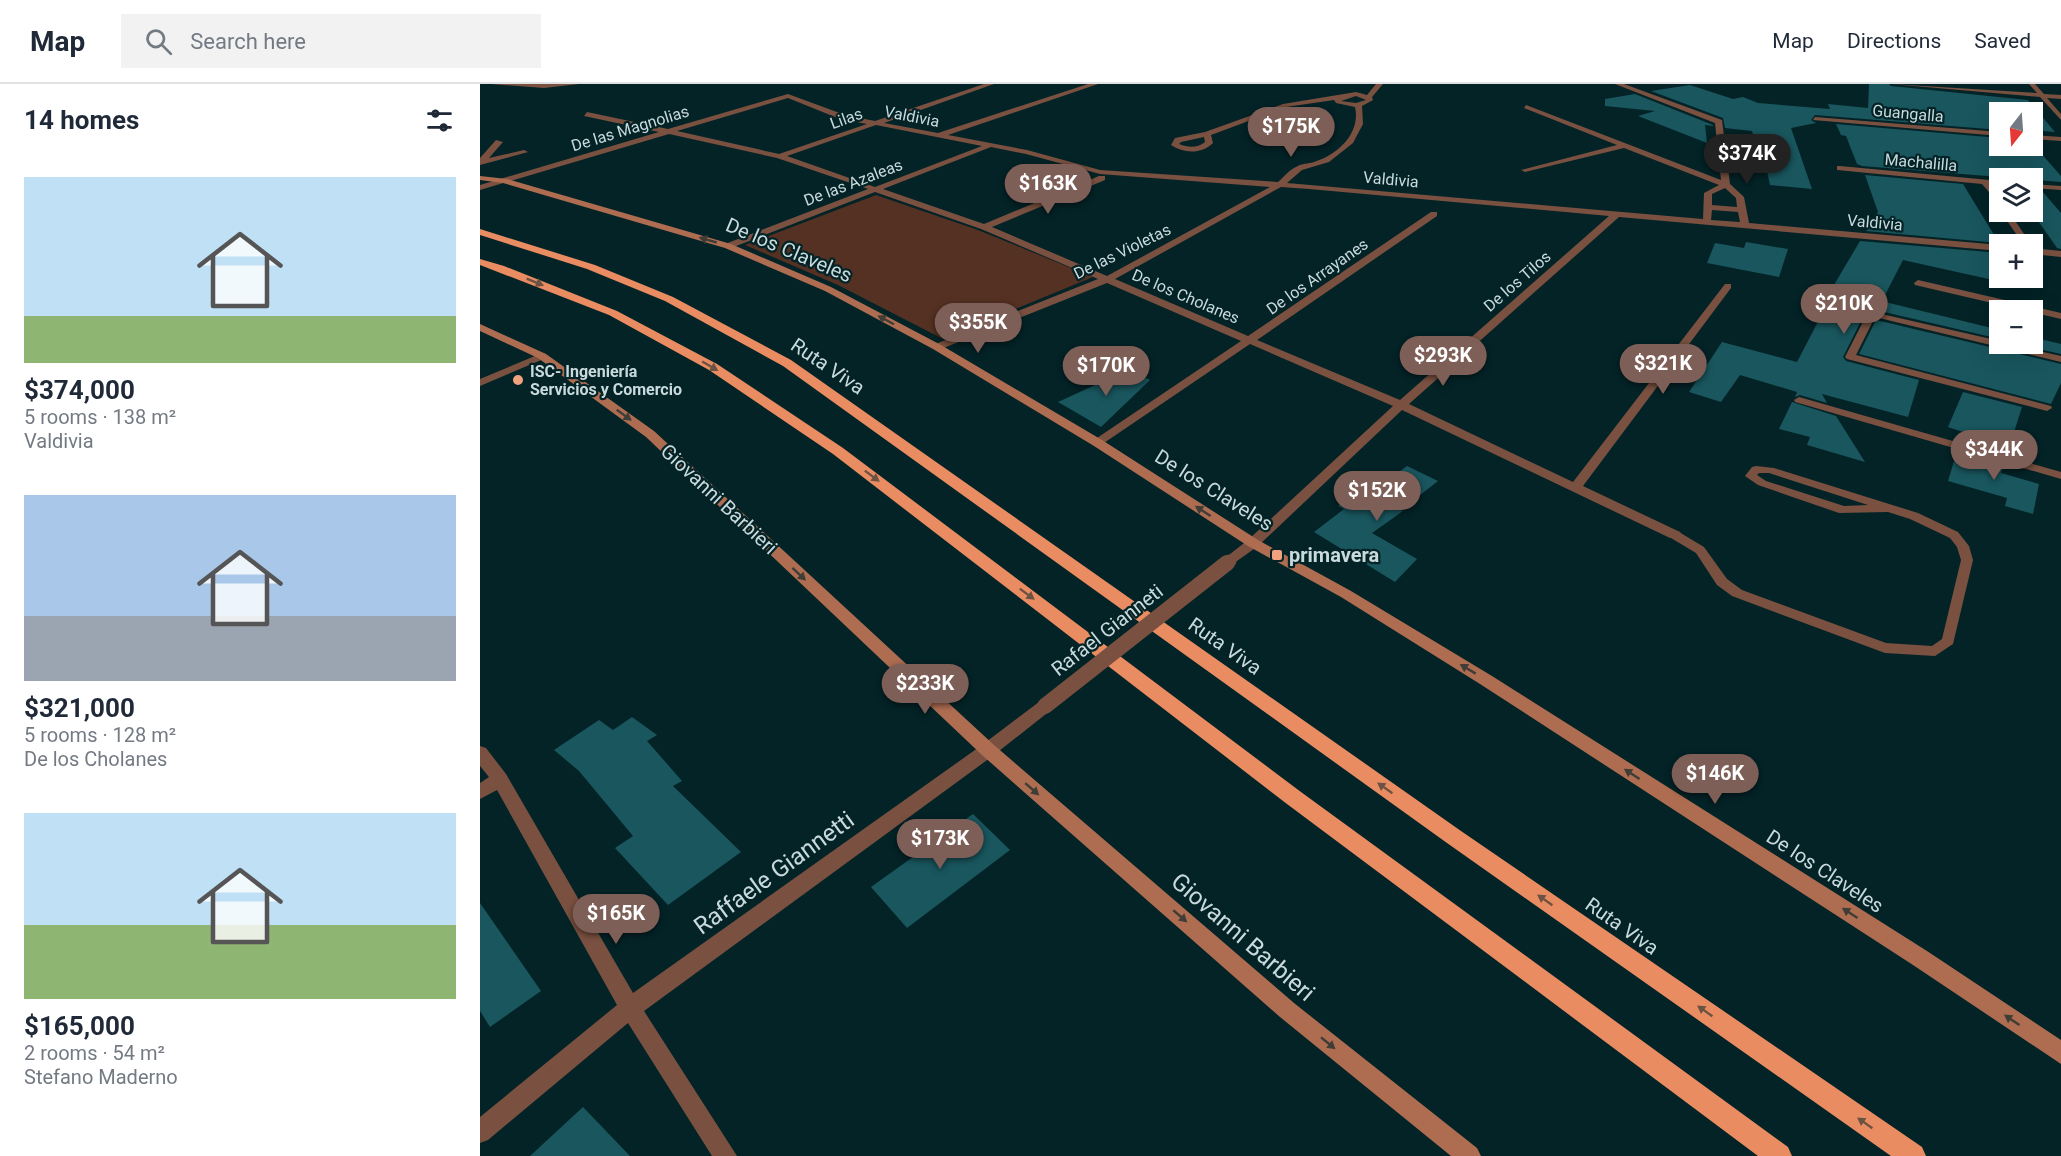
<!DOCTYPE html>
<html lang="en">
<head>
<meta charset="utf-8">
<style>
  body { margin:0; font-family:Roboto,sans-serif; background:#f2f2f3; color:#1f2937; height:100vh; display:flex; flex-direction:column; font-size:22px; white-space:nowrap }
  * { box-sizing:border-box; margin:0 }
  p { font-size:20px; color:#747a83 }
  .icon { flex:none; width:33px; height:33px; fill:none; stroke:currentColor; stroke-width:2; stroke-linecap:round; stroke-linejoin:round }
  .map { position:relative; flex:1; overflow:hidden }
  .side { display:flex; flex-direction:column; background:#fff; width:480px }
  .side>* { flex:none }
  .needle { width:39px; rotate:197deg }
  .tools { position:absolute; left:1509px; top:18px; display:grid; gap:12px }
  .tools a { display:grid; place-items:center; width:54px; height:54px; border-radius:0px; background:#fff; box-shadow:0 6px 24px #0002; font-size:30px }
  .price { position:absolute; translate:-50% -51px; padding:0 14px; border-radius:21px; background:#7e5f57; color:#fff; font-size:20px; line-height:39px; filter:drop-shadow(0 2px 3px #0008) }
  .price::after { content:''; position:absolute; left:50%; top:36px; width:18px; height:14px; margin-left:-9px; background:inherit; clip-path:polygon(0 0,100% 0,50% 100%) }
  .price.selected { background:#222; color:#fff }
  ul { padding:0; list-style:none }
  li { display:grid; align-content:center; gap:12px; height:318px; padding:0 24px }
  li span { display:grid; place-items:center; height:186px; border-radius:0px; color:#555 }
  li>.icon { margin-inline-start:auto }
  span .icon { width:108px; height:108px; fill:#fffc; stroke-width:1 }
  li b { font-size:26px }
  h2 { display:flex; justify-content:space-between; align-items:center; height:72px; padding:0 24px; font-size:26px }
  header { display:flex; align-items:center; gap:36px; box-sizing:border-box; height:84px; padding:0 30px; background:#fff; border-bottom:2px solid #e0e1e3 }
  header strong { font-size:28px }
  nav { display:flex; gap:33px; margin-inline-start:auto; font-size:21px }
  .search { width:420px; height:54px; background:#f2f2f3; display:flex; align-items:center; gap:15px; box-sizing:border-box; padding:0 21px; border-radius:0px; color:#747a83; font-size:22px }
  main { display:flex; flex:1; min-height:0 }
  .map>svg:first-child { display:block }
  .green { fill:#543122 }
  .building { fill:#19565e }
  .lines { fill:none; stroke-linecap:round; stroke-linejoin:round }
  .service { fill:#7a5140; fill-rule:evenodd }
  .minor { fill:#7a5140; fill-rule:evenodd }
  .secondary { fill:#ae6d51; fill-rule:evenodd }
  .trunk { fill:#ea8c62; fill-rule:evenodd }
  .minor-bridge-far1 { stroke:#7a5140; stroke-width:13 }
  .minor-bridge { stroke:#7a5140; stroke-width:16 }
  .oneway { fill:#3f3d36 }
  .oneway2 { fill:#6b5242 }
  .poi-dot { fill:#f2a17e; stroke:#032327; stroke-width:2 }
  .labels { text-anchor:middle; stroke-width:4.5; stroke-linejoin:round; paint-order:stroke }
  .far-street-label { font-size:16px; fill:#c9dadd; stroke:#032327 }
  .far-poi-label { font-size:16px; font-weight:bold; fill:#c9dadd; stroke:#032327; text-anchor:start }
  .street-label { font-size:20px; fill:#c9dadd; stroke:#032327 }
  .poi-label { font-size:20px; font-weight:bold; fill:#c9dadd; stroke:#032327; text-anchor:start }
  .near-street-label { font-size:24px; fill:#c9dadd; stroke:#032327 }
</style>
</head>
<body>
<header>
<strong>Map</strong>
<div class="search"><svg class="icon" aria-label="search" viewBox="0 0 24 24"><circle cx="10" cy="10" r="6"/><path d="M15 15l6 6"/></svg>Search here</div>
<nav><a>Map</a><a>Directions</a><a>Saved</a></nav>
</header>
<main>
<section class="side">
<h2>14 homes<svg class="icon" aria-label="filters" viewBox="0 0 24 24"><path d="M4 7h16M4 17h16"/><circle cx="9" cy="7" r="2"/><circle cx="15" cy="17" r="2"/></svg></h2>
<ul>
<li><span style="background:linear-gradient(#bfe0f5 75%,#8fb573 0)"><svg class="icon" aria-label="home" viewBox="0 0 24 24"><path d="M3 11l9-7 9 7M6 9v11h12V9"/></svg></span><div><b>$374,000</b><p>5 rooms · 138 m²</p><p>Valdivia</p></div></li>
<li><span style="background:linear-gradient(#a9c7e8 65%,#9aa5b1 0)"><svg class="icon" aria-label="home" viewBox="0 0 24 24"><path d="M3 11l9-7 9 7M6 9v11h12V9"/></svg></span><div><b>$321,000</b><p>5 rooms · 128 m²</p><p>De los Cholanes</p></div></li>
<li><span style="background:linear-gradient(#bfe0f5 60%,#8fb573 0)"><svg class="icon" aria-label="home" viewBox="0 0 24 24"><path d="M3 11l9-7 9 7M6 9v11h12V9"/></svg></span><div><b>$165,000</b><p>2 rooms · 54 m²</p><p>Stefano Maderno</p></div></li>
</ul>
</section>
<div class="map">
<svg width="1581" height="1072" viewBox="0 0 1581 1072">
  <rect width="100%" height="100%" fill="#032327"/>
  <path class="green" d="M396,111L498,146L613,193L463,255L358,201L265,161Z"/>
  <g class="building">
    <path d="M1389,0H1409L1411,2L1548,16L1575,48L1552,46V28H1520V46L1335,31L1331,36L1336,39L1311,44L1332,105L1290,101L1284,73H1279L1272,47L1245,44L1243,34L1171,7L1210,1L1253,15L1263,13L1278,19L1350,25L1348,20L1388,24Z"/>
    <path d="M1155,10L1233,41V42L1225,41L1227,59L1158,32L1175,27L1125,22V15Z"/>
    <path d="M1356,40L1520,54V62H1552V59L1581,92V98L1382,82L1377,80L1366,52L1361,51Z"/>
    <path d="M1385,91L1483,100L1519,159L1386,147L1398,128Z"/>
    <path d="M1552,106L1562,107L1581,129V165L1577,164L1552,128Z"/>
    <path d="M1380,157L1520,169V191L1515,190L1513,196L1423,176L1404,213L1398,211L1392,215L1363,273L1366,277L1439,296L1428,333L1342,310L1347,319L1320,311L1315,313L1317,308L1260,291L1241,318L1209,308L1242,258L1317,278L1354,207L1351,206Z"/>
    <path d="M1266,158L1308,165L1299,193L1227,179L1235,159L1264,164Z"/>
    <path d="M1405,218L1520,246V255L1400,227Z"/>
    <path d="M1396,236L1581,280V299L1571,320L1379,270Z"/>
    <path d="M1552,253L1581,260V270L1536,260H1552Z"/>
    <path d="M650,285L670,296L621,343L578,318Z"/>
    <path d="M1483,308L1542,323L1527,370L1481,357L1483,348L1468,343Z"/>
    <path d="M1312,318L1356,332L1385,378L1327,361L1330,353L1299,345Z"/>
    <path d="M1477,367L1524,381L1521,389L1559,400L1553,430L1525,422L1527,414L1468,397Z"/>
    <path d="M927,382L958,397L921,426L923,427L892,449L937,475L915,498L834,448L864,425L858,422L882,405L890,409Z"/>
    <path d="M152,633L177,651L167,657L202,697L193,702L261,768L188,821L135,764L153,752L99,687L74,666L119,636L133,646Z"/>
    <path d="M493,730L530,766L427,844L391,803Z"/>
    <path d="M0,819L61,907L10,943L0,927Z"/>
    <path d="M103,1023L150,1072H50Z"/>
  </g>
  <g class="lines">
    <g class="service">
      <path d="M1411,0L1557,9L1549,0H1555L1564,10L1581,11V15L1567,14L1581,30V36L1560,13Z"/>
      <path d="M1335,33L1520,48V52L1333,36Z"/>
      <path d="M1552,51L1581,53V57L1552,55Z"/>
      <path d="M1360,82L1520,97V101L1510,100L1520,113V121L1502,100L1357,86V82Z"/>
      <path d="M1552,100L1581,102V106L1552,104Z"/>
      <path d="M1521,128H1529L1551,160H1543Z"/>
      <path d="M1438,196L1581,229V235L1435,201L1434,199Z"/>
      <path d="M1399,213L1404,216L1397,229L1520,257V260H1528L1581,272V278L1395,233L1376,271L1571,322L1572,324L1567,327L1367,275L1365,273L1394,216Z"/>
      <path d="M1319,313L1581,388V395L1315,318L1314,316Z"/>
      <path d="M1276,382L1294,384L1438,429L1478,448L1489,462L1493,476L1473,560L1455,572L1405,569L1252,512L1237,501L1216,469L1191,454L1189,451L1191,448H1199L1224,463L1247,495L1262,506L1406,559L1452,562L1462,555L1481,476L1477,463L1470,454L1430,435L1408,428L1359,429L1278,401L1265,392L1272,383ZM1279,389H1289L1388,421L1364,422L1286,397L1277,391Z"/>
    </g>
    <g class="minor">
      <path d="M11,0H99L64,4Z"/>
      <path d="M504,0H514L404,39L458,49L608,0H618L468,51L547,66L620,86L798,98C804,93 809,86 816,83C822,79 828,80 834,78C858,71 881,49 875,23L856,19L854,16L806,23L731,51L733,59C722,70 704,70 691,61L695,54L725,48L803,20L876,8L887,11L896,0H903L892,13L893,16L882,22L883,40L873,59L849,78L822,86L807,99L1223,135L1224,109L1239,101L1144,64L1045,88L1041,86L1137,61L1044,24L1046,21L1241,96L1235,39L1135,0H1144L1242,36L1250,100L1264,113L1269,139L1520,161V167L1139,133L929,320L1093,398L1245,200H1251V204L1103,402L1200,448L1202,451L1200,454H1190L922,326L778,462L750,482L743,477L745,474L768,456L913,322L770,260L618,363L614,362V356L761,257L627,199L461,265H453V261L618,195L501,145L395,108L251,164H245V160L388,105L297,74L189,50L0,106V101L179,48L104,32L107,28L188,45L308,10L365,31L395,37ZM876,12L886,16L876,19L861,17ZM308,14L360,35L387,40L299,70L197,47ZM396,41L502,62L395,103L307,72ZM724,53L725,58C717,64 709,64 699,60L701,58ZM511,63L546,70L620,90L790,103L627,192L512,143L625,96V92H619L504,140L403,105ZM801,103L829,105L1129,132L920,316L777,256L957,132V128H951L768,252L635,195ZM1245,104L1256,114L1257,123L1232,121V110ZM1232,126L1258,128L1260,138L1231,136Z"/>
      <path d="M16,56L23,58L9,74L44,66L48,68L0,81V74Z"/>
      <path d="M1552,164L1581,167V173L1552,170Z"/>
      <path d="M62,269L66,270V274L0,302V295Z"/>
      <path d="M565,616L571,618L573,622L571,626L514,671L164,927L257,1072H232L148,939L8,1056L0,1059V1033L137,921L17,706L0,715V699L9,693L0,682V662L6,664L26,690L153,909L502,661L559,618Z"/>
    </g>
    <g class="secondary">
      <path d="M0,92L27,95L251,160L351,203L461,261L622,356L778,456L871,507L1012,592L1447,867L1581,956V980L1433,881L1000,600L861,513L768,462L614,362L453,265L345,207L245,164L23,99L0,96Z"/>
      <path d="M0,240L66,270L174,347L514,661L814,919L997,1064L1001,1072H971L800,933L502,671L166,353L58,274L0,247Z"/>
    </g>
    <g class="trunk">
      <path d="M0,145L115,181L193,213L311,276L981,747L1442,1063L1446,1072H1411L967,759L303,282L185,217L107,185L0,151Z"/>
      <path d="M0,175L24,182L137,227L237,280L363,364L821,708L1308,1063L1312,1072H1278L807,720L353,370L229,286L129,231L0,181Z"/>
    </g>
    <path class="minor-bridge-far1" d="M745,481L750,477"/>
    <path class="minor-bridge" d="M565,622L747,479"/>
  </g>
  <defs><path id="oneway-solid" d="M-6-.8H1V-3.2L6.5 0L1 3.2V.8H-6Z" transform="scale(1.5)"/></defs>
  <g class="oneway">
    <use href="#oneway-solid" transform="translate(228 156) rotate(-164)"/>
    <use href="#oneway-solid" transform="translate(406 236) rotate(-152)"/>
    <use href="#oneway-solid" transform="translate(144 331) rotate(36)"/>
    <use href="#oneway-solid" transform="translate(723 427) rotate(-147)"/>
    <use href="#oneway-solid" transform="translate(319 490) rotate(43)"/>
    <use href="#oneway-solid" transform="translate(988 585) rotate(-149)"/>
    <use href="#oneway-solid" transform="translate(1152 690) rotate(-147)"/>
    <use href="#oneway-solid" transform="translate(552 705) rotate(41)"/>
    <use href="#oneway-solid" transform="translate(1370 829) rotate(-147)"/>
    <use href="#oneway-solid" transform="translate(700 832) rotate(41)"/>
    <use href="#oneway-solid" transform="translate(1532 936) rotate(-146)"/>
    <use href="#oneway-solid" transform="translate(848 959) rotate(39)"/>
  </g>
  <g class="oneway2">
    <use href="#oneway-solid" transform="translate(55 198) rotate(22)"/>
    <use href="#oneway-solid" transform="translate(230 282) rotate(30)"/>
    <use href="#oneway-solid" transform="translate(392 392) rotate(37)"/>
    <use href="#oneway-solid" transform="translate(547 510) rotate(37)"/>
    <use href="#oneway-solid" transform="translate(905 704) rotate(-145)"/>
    <use href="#oneway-solid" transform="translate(1065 816) rotate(-145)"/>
    <use href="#oneway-solid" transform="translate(1225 927) rotate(-145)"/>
    <use href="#oneway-solid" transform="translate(1385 1039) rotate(-145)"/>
  </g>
  <g class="poi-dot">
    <circle cx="38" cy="296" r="6"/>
    <rect x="791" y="465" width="12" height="12" rx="3"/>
  </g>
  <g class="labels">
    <g class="far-street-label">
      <text transform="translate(1428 29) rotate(5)" y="6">Guangalla</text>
      <text transform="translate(432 32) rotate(11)" y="6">Valdivia</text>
      <text transform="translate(366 34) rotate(-20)" y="6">Lilas</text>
      <text transform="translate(150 44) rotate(-17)" y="6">De las Magnolias</text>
      <text transform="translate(1441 78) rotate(5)" y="6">Machalilla</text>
      <text transform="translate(911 95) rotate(5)" y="6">Valdivia</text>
      <text transform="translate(373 98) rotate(-21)" y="6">De las Azaleas</text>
      <text transform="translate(1395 138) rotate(5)" y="6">Valdivia</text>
      <text transform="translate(642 167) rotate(-26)" y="6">De las Violetas</text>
      <text transform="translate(837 192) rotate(-35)" y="6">De los Arrayanes</text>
      <text transform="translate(1037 197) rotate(-41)" y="6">De los Tilos</text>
      <text transform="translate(706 212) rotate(23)" y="6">De los Cholanes</text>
    </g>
    <g class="far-poi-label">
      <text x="50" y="293">ISC- Ingeniería<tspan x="50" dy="18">Servicios y Comercio</tspan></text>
    </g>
    <g class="street-label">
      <text transform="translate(309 166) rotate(23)" y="7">De los Claveles</text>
      <text transform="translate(348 282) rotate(34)" y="7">Ruta Viva</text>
      <text transform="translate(734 406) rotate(32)" y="7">De los Claveles</text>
      <text transform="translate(239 415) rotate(43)" y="7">Giovanni Barbieri</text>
      <text transform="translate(627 546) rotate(-38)" y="7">Rafael Gianneti</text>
      <text transform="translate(745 562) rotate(35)" y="7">Ruta Viva</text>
      <text transform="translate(1345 787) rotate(33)" y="7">De los Claveles</text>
      <text transform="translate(1142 842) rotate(35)" y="7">Ruta Viva</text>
    </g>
    <g class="poi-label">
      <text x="809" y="478">primavera</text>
    </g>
    <g class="near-street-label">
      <text transform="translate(294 789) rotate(-36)" y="8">Raffaele Giannetti</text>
      <text transform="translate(763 853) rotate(41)" y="8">Giovanni Barbieri</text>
    </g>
  </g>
</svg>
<div class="tools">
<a><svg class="needle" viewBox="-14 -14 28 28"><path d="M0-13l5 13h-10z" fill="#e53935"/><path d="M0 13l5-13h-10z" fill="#747a83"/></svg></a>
<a><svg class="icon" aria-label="layers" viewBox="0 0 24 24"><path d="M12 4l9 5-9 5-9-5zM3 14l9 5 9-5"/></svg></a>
<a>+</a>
<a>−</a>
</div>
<b class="price" style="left:811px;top:74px">$175K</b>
<b class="price selected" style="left:1267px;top:101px">$374K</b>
<b class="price" style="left:568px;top:131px">$163K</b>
<b class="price" style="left:1364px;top:251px">$210K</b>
<b class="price" style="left:498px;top:270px">$355K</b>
<b class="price" style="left:963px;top:303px">$293K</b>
<b class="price" style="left:1183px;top:311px">$321K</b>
<b class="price" style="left:626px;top:313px">$170K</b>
<b class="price" style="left:1514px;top:397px">$344K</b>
<b class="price" style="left:897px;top:438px">$152K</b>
<b class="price" style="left:445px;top:631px">$233K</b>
<b class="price" style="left:1235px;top:721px">$146K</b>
<b class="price" style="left:460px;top:786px">$173K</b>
<b class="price" style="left:136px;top:861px">$165K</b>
</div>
</main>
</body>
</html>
